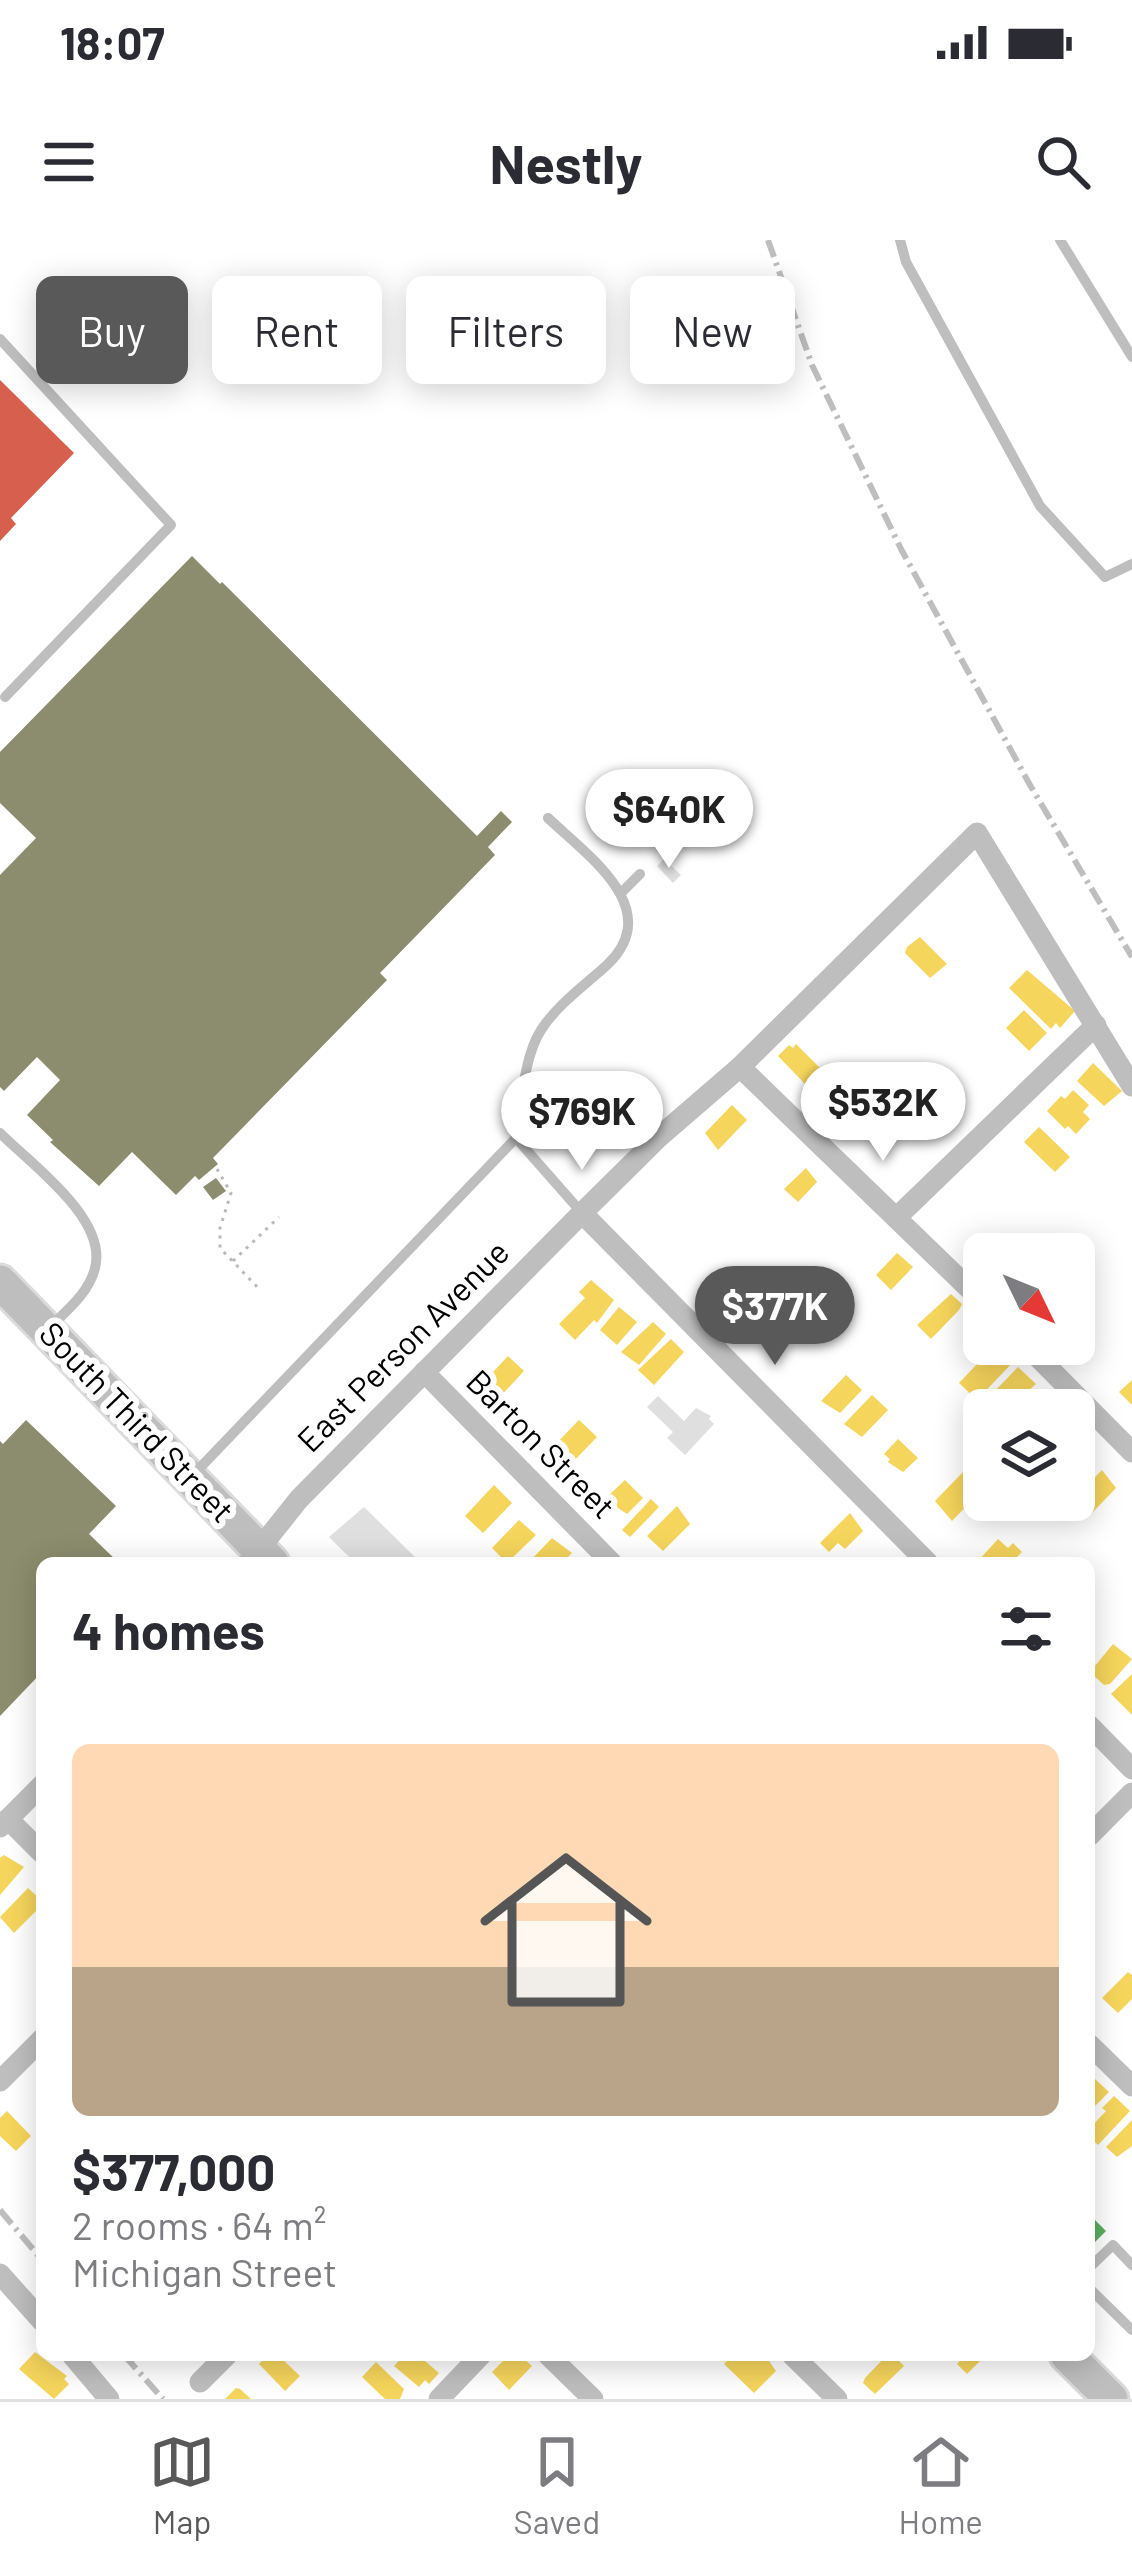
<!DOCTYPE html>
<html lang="en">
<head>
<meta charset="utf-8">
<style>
  body { margin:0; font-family:Barlow,sans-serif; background:#f7f7f7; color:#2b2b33; height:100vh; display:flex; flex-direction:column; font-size:45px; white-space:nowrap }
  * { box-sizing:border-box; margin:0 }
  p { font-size:39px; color:#7c7c81 }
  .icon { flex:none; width:66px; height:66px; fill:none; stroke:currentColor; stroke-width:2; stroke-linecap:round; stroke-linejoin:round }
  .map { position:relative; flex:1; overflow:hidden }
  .drawer { position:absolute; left:36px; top:1317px; width:1059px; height:804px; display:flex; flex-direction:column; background:#fff; border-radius:18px; box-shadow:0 6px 30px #0003 }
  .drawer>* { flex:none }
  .top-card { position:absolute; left:36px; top:36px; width:1062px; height:108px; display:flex; gap:24px }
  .needle { width:78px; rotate:133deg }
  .buttons { position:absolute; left:963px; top:993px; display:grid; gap:24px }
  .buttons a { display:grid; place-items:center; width:132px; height:132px; border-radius:18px; background:#fff; box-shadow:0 6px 30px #0003; font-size:60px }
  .price { position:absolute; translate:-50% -102px; padding:0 27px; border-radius:42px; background:#fff; color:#222; font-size:39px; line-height:78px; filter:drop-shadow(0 3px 6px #0008) }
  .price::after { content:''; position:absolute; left:50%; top:72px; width:36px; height:27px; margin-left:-18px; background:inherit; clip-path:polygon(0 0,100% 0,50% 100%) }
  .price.current { background:#595959; color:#fff }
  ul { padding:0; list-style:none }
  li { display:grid; align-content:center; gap:24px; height:636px; padding:0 36px }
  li+li { border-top:3px solid #e1e1e2 }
  li span { display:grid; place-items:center; height:372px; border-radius:18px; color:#555 }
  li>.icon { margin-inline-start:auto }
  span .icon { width:216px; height:216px; fill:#fffc; stroke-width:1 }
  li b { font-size:51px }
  h2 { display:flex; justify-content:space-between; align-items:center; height:144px; padding:0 36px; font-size:51px }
  .pill { padding:0 42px; border-radius:18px; background:#fff; box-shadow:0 6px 30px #0003; font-size:42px; line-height:108px }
  .pill.current { background:#595959; color:#fff }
  .status { display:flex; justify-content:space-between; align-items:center; height:84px; padding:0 60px; background:#fff; direction:ltr }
  .status svg { height:33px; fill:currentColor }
  header { display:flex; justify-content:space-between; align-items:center; height:156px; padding:0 36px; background:#fff; font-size:54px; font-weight:700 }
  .dock { display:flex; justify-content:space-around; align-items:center; height:168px; border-top:3px solid #e1e1e2; background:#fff; font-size:33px; color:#7c7c81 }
  .dock a { display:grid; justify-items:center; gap:6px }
  .dock .current { color:#595959 }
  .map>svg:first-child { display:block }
  .homes { fill:#f6d55c }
  .shops { fill:#d6604d }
  .public { fill:#5aae61 }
  .industry { fill:#8c8c6e }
  .building { fill:#dfdfdf }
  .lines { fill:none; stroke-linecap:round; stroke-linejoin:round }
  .primary-casing { stroke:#dbdbdb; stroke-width:39 }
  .path { stroke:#b9b9b9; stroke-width:3; stroke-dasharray:3 6; stroke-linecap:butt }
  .service { stroke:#bebebe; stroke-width:10 }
  .minor { stroke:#bebebe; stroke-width:21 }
  .primary { stroke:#bebebe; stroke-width:33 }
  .rail { stroke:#bebebe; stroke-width:6; stroke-dasharray:18 6 3 6; stroke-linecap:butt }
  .labels { text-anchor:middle; stroke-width:12; stroke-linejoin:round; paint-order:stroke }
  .street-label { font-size:33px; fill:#000; stroke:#fff }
</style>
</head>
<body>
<div class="status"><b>18:07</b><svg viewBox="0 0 49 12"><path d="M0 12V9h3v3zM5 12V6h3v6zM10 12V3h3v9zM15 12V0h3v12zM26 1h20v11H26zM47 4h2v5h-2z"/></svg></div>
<header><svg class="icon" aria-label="menu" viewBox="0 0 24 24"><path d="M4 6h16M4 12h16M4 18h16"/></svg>Nestly<svg class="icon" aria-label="search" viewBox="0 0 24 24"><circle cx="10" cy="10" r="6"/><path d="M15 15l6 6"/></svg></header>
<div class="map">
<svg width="1132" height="2159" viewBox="0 0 1132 2159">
  <rect width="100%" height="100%" fill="#fff"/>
  <g class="homes">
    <path d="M920,697L947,724L930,738L905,713L907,707Z"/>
    <path d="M1027,730L1075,771L1060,788L1056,783L1051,789L1009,748Z"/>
    <path d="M1024,770L1047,793L1029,811L1006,788Z"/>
    <path d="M796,804L820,828L814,834L818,839L809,848L778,816L789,805L793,808Z"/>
    <path d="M1093,823L1122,851L1104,866L1077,841Z"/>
    <path d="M1073,850L1089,865L1083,872L1090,879L1076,894L1068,886L1065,889L1047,871L1061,856L1065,859Z"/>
    <path d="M732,865L747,880L718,910L705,893Z"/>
    <path d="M1039,887L1070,917L1055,932L1024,902Z"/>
    <path d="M806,928L817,942L798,962L784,949Z"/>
    <path d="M897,1013L913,1027L891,1050L876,1035Z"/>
    <path d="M591,1040L614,1060L597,1083L594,1080L575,1100L559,1084L585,1058L579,1052Z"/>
    <path d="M951,1054L962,1064L959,1070L931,1099L917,1085Z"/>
    <path d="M619,1067L637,1082L617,1105L600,1090Z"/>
    <path d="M653,1082L666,1094L639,1125L621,1112Z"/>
    <path d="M671,1099L684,1112L654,1145L638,1130Z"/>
    <path d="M995,1105L1013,1122L977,1160L959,1143Z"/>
    <path d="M508,1116L524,1131L497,1160L481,1145Z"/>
    <path d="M1018,1127L1036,1144L1007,1170L991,1155Z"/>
    <path d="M846,1135L862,1150L840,1173L821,1161Z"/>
    <path d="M1132,1140V1165L1119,1152Z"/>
    <path d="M872,1155L888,1170L862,1197L844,1184Z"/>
    <path d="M579,1180L597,1197L568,1227L563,1221L560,1224L548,1212Z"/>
    <path d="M898,1199L918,1218L903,1232L888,1222L890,1219L884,1214Z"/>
    <path d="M1102,1230L1116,1248L1091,1274L1075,1258Z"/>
    <path d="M963,1232L982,1250L952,1281L935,1261Z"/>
    <path d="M625,1240L643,1258L627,1274L612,1264L615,1261L609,1255Z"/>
    <path d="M494,1245L512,1263L483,1293L465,1276Z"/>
    <path d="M651,1259L659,1267L630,1297L622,1290Z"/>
    <path d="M677,1266L690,1284L663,1311L647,1296Z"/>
    <path d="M850,1273L863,1291L845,1309L838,1303L829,1312L820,1303Z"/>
    <path d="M519,1280L536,1295L507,1323L492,1308Z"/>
    <path d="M552,1298L572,1313L562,1323H528Z"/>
    <path d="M998,1299L1008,1308L1013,1303L1022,1312L1011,1323H980L978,1321Z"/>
    <path d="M1113,1404L1132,1419L1110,1444L1104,1445L1090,1432Z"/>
    <path d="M1132,1434V1475L1111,1454Z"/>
    <path d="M4,1615L24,1627L0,1655V1618Z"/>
    <path d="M28,1648L42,1661V1671L39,1668L14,1693L0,1677Z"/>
    <path d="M1128,1732L1132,1735V1759L1118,1773L1102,1758Z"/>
    <path d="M1093,1837L1109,1852L1089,1872V1841Z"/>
    <path d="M1114,1856L1130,1871L1098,1905L1089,1896V1889L1106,1871L1102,1868Z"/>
    <path d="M7,1871L31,1896L16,1911L0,1896V1878Z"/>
    <path d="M1132,1880V1906L1117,1917L1106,1907Z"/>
    <path d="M35,2112L67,2136L64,2139L69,2144L54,2159L19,2129Z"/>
    <path d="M267,2115H278L300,2136L285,2151L259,2124Z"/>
    <path d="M404,2115H418L439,2133L429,2144L425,2140L419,2147L394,2126Z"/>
    <path d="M509,2115L523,2118L532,2126L509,2150L492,2132Z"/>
    <path d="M733,2115H765L776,2131L754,2153L724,2124Z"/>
    <path d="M887,2115H893L904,2126L875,2154L863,2143L865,2138Z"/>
    <path d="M965,2115H986L967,2134L957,2124Z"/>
    <path d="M376,2122L404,2149L400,2159H385L362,2137Z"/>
    <path d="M236,2148L240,2149L251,2159H225Z"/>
  </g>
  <path class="shops" d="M0,140L74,213L11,278L16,284L0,301Z"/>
  <path class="public" d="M1089,1974L1106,1991L1089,2008Z"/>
  <g class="industry">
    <path d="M192,316L220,344L222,342L477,596L501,571L512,582L488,607L495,615L380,733L387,740L213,918L218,924L199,940L195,936L176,955L132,912L99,946L50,902L53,900L27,875L60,840L37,817L4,851L0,847V635L36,598L0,563V512Z"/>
    <path d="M216,938L226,951L213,960L203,947Z"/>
    <path d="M26,1180L116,1266L89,1294L119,1323H42V1432L0,1476V1201L3,1204Z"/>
  </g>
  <g class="building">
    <path d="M664,619L681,635L673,643L657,626Z"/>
    <path d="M658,1156L684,1181L696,1168L711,1176L709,1179L714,1184L685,1215L667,1198L673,1192L647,1167Z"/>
    <path d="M364,1267L421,1323H356L342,1310L329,1297Z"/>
  </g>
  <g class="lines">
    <defs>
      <g id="primary">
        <path d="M0,1042L272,1323"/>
        <path d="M1067,2115L1111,2159"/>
      </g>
    </defs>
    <use href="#primary" class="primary-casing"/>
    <g class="path">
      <path d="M217,929L231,953L220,988V1008L261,1051"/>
      <path d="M233,1021L279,977"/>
    </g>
    <g class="service">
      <path d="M900,0L906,22L1040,266L1105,337L1132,324"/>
      <path d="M1060,0L1132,117"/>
      <path d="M0,99L171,285L5,457"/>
      <path d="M621,653L640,634"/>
      <path d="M0,893C31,924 108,979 95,1028C89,1053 67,1070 49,1088"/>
      <path d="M516,898C522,865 523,818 541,790C557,765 585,745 607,725C666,669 587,615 548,578"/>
      <path d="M194,1234L516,898L582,973"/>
      <path d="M1089,2028L1113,2005L1132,2025"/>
      <path d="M1089,2048L1132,2090"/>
    </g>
    <g class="minor">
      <path d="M740,827L984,1063"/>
      <path d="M582,973L928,1323"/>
      <path d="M897,977L1096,785"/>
      <path d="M1025,1104L1132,1212"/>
      <path d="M424,1132L612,1323"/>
      <path d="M248,1323L299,1259L582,973L659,897L740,827L977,593L1132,846"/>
      <path d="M1089,1485L1132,1529"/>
      <path d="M8,1579L42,1613"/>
      <path d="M0,1587L42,1545"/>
      <path d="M1089,1596L1132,1553"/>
      <path d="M1089,1804L1132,1846"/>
      <path d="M0,1841L42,1799"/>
      <path d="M0,2034L42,2081"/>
      <path d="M72,2115L109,2159"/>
      <path d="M548,2115L593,2159"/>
      <path d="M792,2115L837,2159"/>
      <path d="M200,2142L227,2115"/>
      <path d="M439,2159L481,2115"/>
    </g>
    <use href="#primary" class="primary"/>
    <g class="rail">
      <path d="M768,0L812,125L901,309L1030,545L1132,717"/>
      <path d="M0,1970L42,2020"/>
      <path d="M124,2115L163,2159"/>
    </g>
  </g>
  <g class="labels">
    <g class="street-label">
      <text transform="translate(403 1106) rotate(-45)" y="12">East Person Avenue</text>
      <text transform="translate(137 1182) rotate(46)" y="12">South Third Street</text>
      <text transform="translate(541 1204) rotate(45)" y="12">Barton Street</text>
    </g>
  </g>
</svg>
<div class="buttons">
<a><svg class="needle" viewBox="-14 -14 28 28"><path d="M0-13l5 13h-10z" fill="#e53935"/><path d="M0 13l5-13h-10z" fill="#7c7c81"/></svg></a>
<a><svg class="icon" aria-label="layers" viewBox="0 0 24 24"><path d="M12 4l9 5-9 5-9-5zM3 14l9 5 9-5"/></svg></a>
</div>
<b class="price" style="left:669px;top:631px">$640K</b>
<b class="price" style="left:883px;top:924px">$532K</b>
<b class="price" style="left:582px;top:933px">$769K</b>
<b class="price current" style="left:775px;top:1128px">$377K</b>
<div class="top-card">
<a class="pill current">Buy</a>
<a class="pill">Rent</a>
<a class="pill">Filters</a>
<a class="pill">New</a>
</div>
<section class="drawer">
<h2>4 homes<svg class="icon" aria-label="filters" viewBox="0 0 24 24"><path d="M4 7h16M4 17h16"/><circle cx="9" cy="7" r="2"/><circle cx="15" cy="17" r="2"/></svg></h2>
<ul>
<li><span style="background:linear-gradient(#ffd9b3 60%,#b9a48a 0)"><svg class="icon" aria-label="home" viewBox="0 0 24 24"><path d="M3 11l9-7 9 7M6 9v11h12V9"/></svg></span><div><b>$377,000</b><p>2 rooms · 64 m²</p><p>Michigan Street</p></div></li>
</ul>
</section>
</div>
<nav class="dock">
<a class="current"><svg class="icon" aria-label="map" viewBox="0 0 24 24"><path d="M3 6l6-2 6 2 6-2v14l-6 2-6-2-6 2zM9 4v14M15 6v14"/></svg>Map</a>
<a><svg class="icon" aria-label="saved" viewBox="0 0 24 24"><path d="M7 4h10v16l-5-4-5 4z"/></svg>Saved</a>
<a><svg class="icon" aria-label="home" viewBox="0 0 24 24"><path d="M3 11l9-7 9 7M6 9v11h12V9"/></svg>Home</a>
</nav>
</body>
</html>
